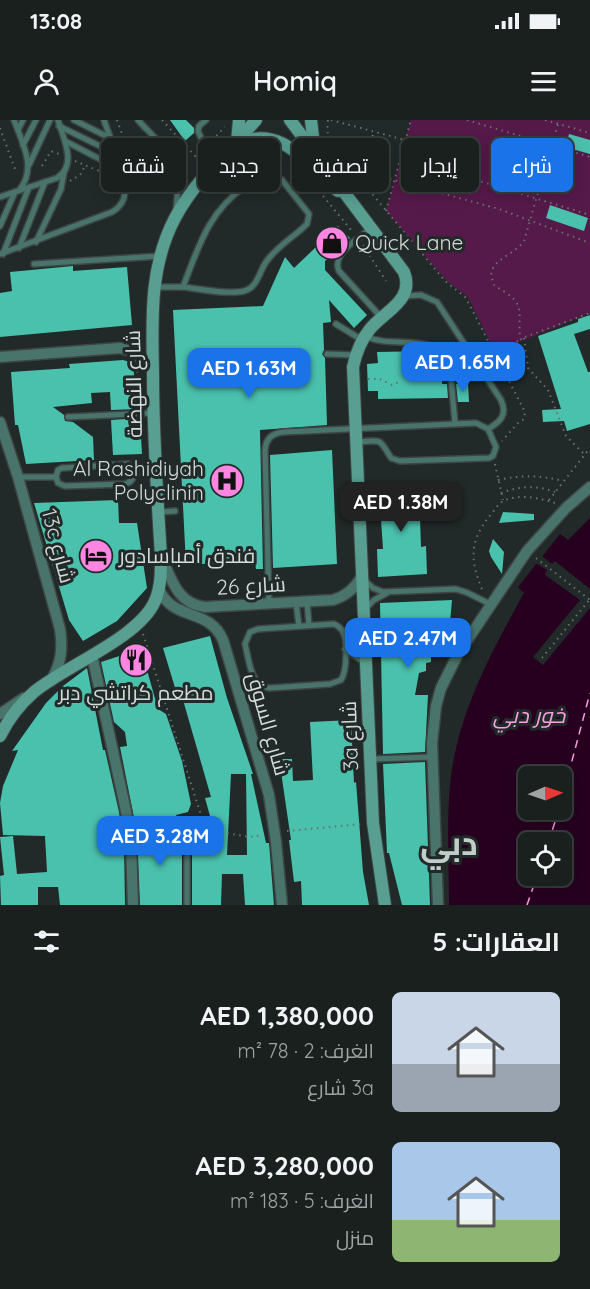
<!DOCTYPE html>
<html lang="ar">
<head>
<meta charset="utf-8">
<style>
  body { margin:0; font-family:Quicksand,Cairo,sans-serif; background:#262d2b; color:#f1f3f6; direction:rtl; height:100vh; display:flex; flex-direction:column; font-size:22px; white-space:nowrap }
  * { box-sizing:border-box; margin:0 }
  p { font-size:20px; color:#9fa3a4 }
  .icon { flex:none; width:33px; height:33px; fill:none; stroke:currentColor; stroke-width:2; stroke-linecap:round; stroke-linejoin:round }
  .map { position:relative; height:785px; overflow:hidden; direction:ltr }
  .sheet { display:flex; flex-direction:column; background:#19201e; flex:1 }
  .sheet>* { flex:none }
  .banner { position:absolute; left:18px; top:18px; width:555px; height:54px; direction:rtl; display:flex; gap:12px }
  .needle { width:39px; rotate:88deg }
  .controls { position:absolute; left:518px; top:646px; display:grid; gap:12px }
  .controls a { display:grid; place-items:center; width:54px; height:54px; border-radius:9px; background:#19201e; box-shadow:0 3px 15px #0003,0 0 0 2px #373e3c; font-size:30px }
  .price { position:absolute; translate:-50% -51px; padding:0 14px; border-radius:12px; background:#1a73e8; color:#fff; font-size:20px; line-height:39px; filter:drop-shadow(0 2px 3px #0008) }
  .price::after { content:''; position:absolute; left:50%; top:36px; width:18px; height:14px; margin-left:-9px; background:inherit; clip-path:polygon(0 0,100% 0,50% 100%) }
  .price.on { background:#222; color:#fff }
  ul { padding:0; list-style:none }
  li { display:flex; align-items:center; gap:18px; height:150px; padding:0 30px }
  li span { display:grid; place-items:center; flex:none; width:168px; height:120px; border-radius:9px; color:#555 }
  li>.icon { margin-inline-start:auto }
  span .icon { width:72px; height:72px; fill:#fffc; stroke-width:1 }
  li b { font-size:26px }
  h2 { display:flex; justify-content:space-between; align-items:center; height:72px; padding:0 30px; font-size:26px }
  .chip { padding:0 21px; border-radius:9px; background:#19201e; box-shadow:0 3px 15px #0003,0 0 0 2px #373e3c; font-size:21px; line-height:54px }
  .chip.on { background:#1a73e8; color:#fff }
  .status { display:flex; justify-content:space-between; align-items:center; height:42px; padding:0 30px; background:#19201e; direction:ltr }
  .status svg { height:16px; fill:currentColor }
  header { display:flex; justify-content:space-between; align-items:center; height:78px; padding:0 30px; background:#19201e; font-size:27px; font-weight:600 }
  .map>svg:first-child { display:block }
  .green { fill:#55194a }
  .water { fill:#270020; fill-rule:evenodd }
  .pier { fill:#212a28 }
  .lines { fill:none; stroke-linecap:round; stroke-linejoin:round }
  .ferry { stroke:#fa9ee4; stroke-width:1.5; stroke-dasharray:8 6; stroke-linecap:butt }
  .building { fill:#4ac1ad; fill-rule:evenodd }
  .lane-casing { stroke:#3e4644; stroke-width:8 }
  .street-casing { stroke:#3e4644; stroke-width:13 }
  .secondary-casing { stroke:#3e4644; stroke-width:14 }
  .path { stroke:#69716f; stroke-width:2; stroke-dasharray:1.5 4.5; stroke-linecap:butt }
  .lane { stroke:#49746b; stroke-width:5 }
  .street { stroke:#49746b; stroke-width:10 }
  .secondary { stroke:#589e91; stroke-width:12 }
  .labels { text-anchor:middle; stroke-width:6; stroke-linejoin:round; paint-order:stroke }
  .poi-label { font-size:21px; fill:#d4dad8; stroke:#212a28; text-anchor:start }
  .street-label { font-size:21px; fill:#d4dad8; stroke:#212a28 }
  .water-label { font-size:22px; font-style:italic; fill:#fa9ee4; stroke:#212a28 }
  .town-label { font-size:33px; font-weight:bold; fill:#c2cdca; stroke:#212a28 }
</style>
</head>
<body>
<div class="status"><b>13:08</b><svg viewBox="0 0 49 12"><path d="M0 12V9h3v3zM5 12V6h3v6zM10 12V3h3v9zM15 12V0h3v12zM26 1h20v11H26zM47 4h2v5h-2z"/></svg></div>
<header><svg class="icon" aria-label="menu" viewBox="0 0 24 24"><path d="M4 6h16M4 12h16M4 18h16"/></svg>Homiq<svg class="icon" aria-label="person" viewBox="0 0 24 24"><circle cx="12" cy="8" r="4"/><path d="M4 21q1-7 8-7t8 7"/></svg></header>
<div class="map">
<svg width="590" height="785" viewBox="0 0 590 785">
  <rect width="100%" height="100%" fill="#212a28"/>
  <path class="green" d="M411,0H590V193L495,232L468,177L447,161L386,91Z"/>
  <path class="water" d="M590,398V785H449C449,743 446,698 451,656C460,589 492,531 524,473L518,467L560,414L568,420ZM528,657H561V690H528ZM528,723H561V756H528Z"/>
  <path class="pier" d="M542,436L552,444L555,441L590,469V488L543,545L533,537L580,480L545,455L547,450L536,443Z"/>
  <g class="lines">
    <g class="ferry">
      <path d="M561,682L590,573"/>
      <path d="M548,723L559,690"/>
      <path d="M527,785L537,756"/>
    </g>
  </g>
  <g class="building">
    <path d="M170,0H186L194,8V13L185,21Z"/>
    <path d="M569,14L590,20V34L565,27Z"/>
    <path d="M372,15L388,21L383,36L391,39L387,52L349,41L352,28L367,32Z"/>
    <path d="M134,31H144L145,38L158,34L161,43L146,48L147,61L142,62Z"/>
    <path d="M550,85L588,98L584,111L546,98Z"/>
    <path d="M338,106L350,118L325,141V150L367,195L354,208L329,180L331,202L323,203L324,230L322,234L325,238L327,305L260,310L263,449H256L255,441L186,445L173,190L263,186L285,137L294,148Z"/>
    <path d="M73,146V151L127,147L132,205L0,217V173L12,171L10,152Z"/>
    <path d="M590,195V209L574,214L588,252H590V304L567,311L564,301L543,302L542,290L561,289L538,216L578,202V199Z"/>
    <path d="M428,231V239L441,238L442,240V264H447L448,278L378,279V271H368L367,244L378,243L377,232Z"/>
    <path d="M123,240L133,243L137,289L111,290L110,272L91,273L92,283L53,287L64,295L65,301L73,302L93,317L94,340L26,344L18,305H15L11,252L70,248L69,244Z"/>
    <path d="M468,263L469,282H458L456,264Z"/>
    <path d="M140,298L142,334L113,335L111,300Z"/>
    <path d="M332,330L337,444L273,448L270,335Z"/>
    <path d="M424,369L425,397H420L421,427L426,426L427,454L378,457L377,429H383L381,400H376L374,372Z"/>
    <path d="M118,380L119,403H137L147,468L117,501L83,521L69,500L34,383Z"/>
    <path d="M503,392L534,394V400L499,403Z"/>
    <path d="M493,419L504,432L502,454L491,437L489,431Z"/>
    <path d="M452,480L450,503H446L444,514L438,515L437,529L431,530V542L426,543V551L419,553L415,575H428L425,632L383,634L380,483Z"/>
    <path d="M210,516L227,578L253,654H251L266,723H269L274,785H245L243,754H222L221,785H192V713L215,714L205,678L211,677L183,580L179,581L163,528ZM231,654H246L247,735H227Z"/>
    <path d="M141,529L158,589L166,594L182,641L191,684L188,692L176,695L179,700L135,703L120,627L127,626L125,612L114,602L101,542Z"/>
    <path d="M87,548L103,630H105L119,692L124,725L125,785H60L58,767H38V785H1L0,756L4,755L0,717L13,716L17,754L47,752L45,716L3,715L0,683L3,666L18,630L12,631L46,583L63,566Z"/>
    <path d="M351,600L354,663L356,662L363,752L369,785H302L301,761L294,762L289,720H291L281,652L278,651V639H292L293,661L313,660L310,602Z"/>
    <path d="M425,642L430,785H402L389,733H387L383,644Z"/>
    <path d="M182,709V785H140L137,712Z"/>
  </g>
  <g class="lines">
    <defs>
      <g id="lane">
        <path d="M14,0C22,22 37,48 20,69"/>
        <path d="M74,0L110,18"/>
        <path d="M138,0C152,16 174,33 177,55C179,66 177,78 176,90"/>
        <path d="M206,0L199,6L198,11L208,33L209,46"/>
        <path d="M59,6L114,33"/>
        <path d="M18,10L23,0"/>
        <path d="M65,21L121,50"/>
        <path d="M23,25L36,0"/>
        <path d="M29,45L50,0"/>
        <path d="M266,55H274L282,60L309,94L307,104C294,117 277,126 266,142C259,152 258,167 244,171C229,175 199,169 183,167C198,128 209,90 246,66C252,62 259,57 266,55Z"/>
        <path d="M0,77L57,58C78,45 63,18 58,0"/>
        <path d="M0,106L15,72"/>
        <path d="M370,109C358,119 331,134 339,151L381,197"/>
        <path d="M36,122L61,69L64,52"/>
        <path d="M19,128L45,62"/>
        <path d="M0,134L112,92C119,88 124,82 125,73C127,54 110,19 104,0"/>
        <path d="M3,134L29,67"/>
        <path d="M34,144L160,136"/>
        <path d="M155,167H183"/>
        <path d="M404,176L421,175L437,182L501,280C508,295 500,302 488,309"/>
        <path d="M336,204L362,220"/>
        <path d="M365,216C393,230 441,210 450,247L455,303"/>
        <path d="M327,234L355,235"/>
        <path d="M68,297L153,293"/>
        <path d="M128,344L133,349C135,357 132,362 125,364L65,366L58,363L56,357L58,350L62,348Z"/>
        <path d="M134,353H155"/>
        <path d="M18,357H56"/>
        <path d="M160,392L175,391"/>
        <path d="M364,460L373,468L383,472L456,469L468,473L490,484"/>
        <path d="M307,482L309,505"/>
        <path d="M269,483L265,332C265,320 271,313 284,312L476,303L488,309L496,327L493,336L489,338L400,341L391,338C379,318 382,320 358,322"/>
        <path d="M296,483L299,506"/>
        <path d="M366,488L374,480L387,473"/>
        <path d="M334,504C338,506 339,506 342,510C348,519 347,551 341,560L330,564L270,568C250,567 249,539 245,524L250,512L258,509Z"/>
        <path d="M345,529L365,543"/>
        <path d="M372,639L433,637"/>
        <path d="M129,708L203,703"/>
        <path d="M187,785V704"/>
      </g>
      <g id="street">
        <path d="M0,237L120,228L134,232L152,249"/>
        <path d="M0,302L18,357L60,509C63,529 61,544 51,561"/>
        <path d="M161,436C171,458 177,484 205,487L333,480C346,476 355,469 362,456"/>
        <path d="M159,469C173,502 209,487 223,520L269,675L276,722L282,785"/>
        <path d="M92,535L126,691L131,724L133,785"/>
        <path d="M0,594L24,578"/>
        <path d="M438,785L432,623L436,586L441,568L458,534L527,431L566,388L590,367"/>
      </g>
      <g id="secondary">
        <path d="M290,0L404,152C415,180 385,191 370,209C361,220 356,233 353,247L373,703L385,785"/>
        <path d="M311,0L313,17L317,29"/>
        <path d="M237,22L239,0"/>
        <path d="M238,23C285,4 306,46 338,71"/>
        <path d="M0,616C8,600 20,584 34,572C65,546 139,518 155,481C161,467 161,452 161,436C157,375 153,315 153,254C152,200 149,147 175,98C195,60 228,32 256,0"/>
      </g>
    </defs>
    <use href="#lane" class="lane-casing"/>
    <use href="#street" class="street-casing"/>
    <use href="#secondary" class="secondary-casing"/>
    <g class="path">
      <path d="M117,0L137,55L163,45"/>
      <path d="M162,0L195,36L199,32"/>
      <path d="M328,0C325,20 334,33 348,45L445,161L465,177L468,182L525,292L524,299L518,303L502,321"/>
      <path d="M331,0L405,20"/>
      <path d="M467,0L590,37"/>
      <path d="M545,0L590,13"/>
      <path d="M0,8L15,49"/>
      <path d="M212,20L225,7"/>
      <path d="M179,32L186,26"/>
      <path d="M401,37L590,95"/>
      <path d="M75,41L109,55L112,63"/>
      <path d="M42,46L51,31L59,34"/>
      <path d="M350,46L394,60L499,89L590,123"/>
      <path d="M230,48L253,33"/>
      <path d="M70,61L80,55L85,46"/>
      <path d="M323,76L352,111"/>
      <path d="M386,91L411,0"/>
      <path d="M363,125L386,161"/>
      <path d="M525,217L590,193"/>
      <path d="M524,218L528,248L548,270L566,316L584,334"/>
      <path d="M521,220C517,208 523,192 516,182C511,174 500,170 493,164L491,152C497,137 515,134 524,121L558,4"/>
      <path d="M495,232L520,220"/>
      <path d="M137,251L138,264H141"/>
      <path d="M368,259H380L392,265L399,262"/>
      <path d="M495,344L503,380"/>
      <path d="M498,360C521,355 541,355 563,361"/>
      <path d="M501,373C519,366 537,365 555,372"/>
      <path d="M549,380L590,328"/>
      <path d="M536,438L590,480"/>
      <path d="M482,469C469,438 470,419 492,393C496,388 500,382 505,380C522,374 539,378 555,383"/>
      <path d="M143,514L201,695"/>
      <path d="M542,538L590,479"/>
      <path d="M210,709L214,711L250,717L263,715"/>
      <path d="M287,711L362,704"/>
    </g>
    <use href="#lane" class="lane"/>
    <use href="#street" class="street"/>
    <use href="#secondary" class="secondary"/>
  </g>
  <defs>
    <symbol id="shop-disc" viewBox="-11 -11 22 22"><circle r="9.5" fill="#fd86e2" stroke="#212a28"/><path d="M-5-2.5h2.3a2.7 3.5 0 0 1 5.4 0H5L5.5 6h-11ZM-1.5-2.5h3a1.5 2.3 0 0 0-3 0Z" fill="#111"/></symbol>
    <symbol id="hospital-disc" viewBox="-11 -11 22 22"><circle r="9.5" fill="#fd86e2" stroke="#212a28"/><path d="M-5-5h3v3.5h4V-5h3V5h-3V1.5h-4V5h-3Z" fill="#111"/></symbol>
    <symbol id="hotel-disc" viewBox="-11 -11 22 22"><circle r="9.5" fill="#fd86e2" stroke="#212a28"/><path d="M-6-4.5h1.5V1H6V5H4.5V3h-9V5H-6ZM-4 0a1.8 1.8 0 1 1 3.6 0ZM.5 0V-2.5h3Q6-2.5 6 0Z" fill="#111"/></symbol>
    <symbol id="restaurant-disc" viewBox="-11 -11 22 22"><circle r="9.5" fill="#fd86e2" stroke="#212a28"/><path d="M-5-6h1v4h1v-4h1v4h1v-4h1v5L-1.5 .5V6h-2V.5L-5-1ZM5-6V6H3V1.5H1.5Q1.5-4 5-6Z" fill="#111"/></symbol>
  </defs>
  <g fill-rule="evenodd">
    <use href="#shop-disc" x="313" y="104" width="38" height="38"/>
    <use href="#hospital-disc" x="208" y="342" width="38" height="38"/>
    <use href="#hotel-disc" x="77" y="417" width="38" height="38"/>
    <use href="#restaurant-disc" x="117" y="521" width="38" height="38"/>
  </g>
  <g class="labels">
    <g class="poi-label">
      <text x="355" y="130">Quick Lane</text>
      <text x="204" y="356" text-anchor="end">Al Rashidiyah<tspan x="204" dy="24">Polyclinin</tspan></text>
      <text x="119" y="443">فندق أمباسادور</text>
      <text x="136" y="580" text-anchor="middle">مطعم كراتشي دبر</text>
    </g>
    <g class="street-label">
      <text transform="translate(134 264) rotate(-91)" y="7">شارع النهضة</text>
      <text transform="translate(58 426) rotate(75)" y="7">13c شارع</text>
      <text transform="translate(251 466) rotate(-3)" y="7">شارع 26</text>
      <text transform="translate(268 604) rotate(74)" y="7">شارع السوق</text>
      <text transform="translate(350 616) rotate(-92)" y="7">3a شارع</text>
    </g>
    <g class="water-label">
      <text x="529" y="603">خور دبي</text>
    </g>
    <g class="town-label">
      <text x="449" y="735">دبي</text>
    </g>
  </g>
</svg>
<div class="controls">
<a><svg class="needle" viewBox="-14 -14 28 28"><path d="M0-13l5 13h-10z" fill="#e53935"/><path d="M0 13l5-13h-10z" fill="#9fa3a4"/></svg></a>
<a><svg class="icon" aria-label="locate" viewBox="0 0 24 24"><circle cx="12" cy="12" r="6"/><path d="M12 2v4M12 18v4M2 12h4M18 12h4"/></svg></a>
</div>
<b class="price" style="left:463px;top:273px">AED 1.65M</b>
<b class="price" style="left:249px;top:279px">AED 1.63M</b>
<b class="price on" style="left:401px;top:413px">AED 1.38M</b>
<b class="price" style="left:408px;top:549px">AED 2.47M</b>
<b class="price" style="left:160px;top:747px">AED 3.28M</b>
<div class="banner">
<a class="chip on">شراء</a>
<a class="chip">إيجار</a>
<a class="chip">تصفية</a>
<a class="chip">جديد</a>
<a class="chip">شقة</a>
</div>
</div>
<section class="sheet">
<h2>العقارات: 5<svg class="icon" aria-label="filters" viewBox="0 0 24 24"><path d="M4 7h16M4 17h16"/><circle cx="9" cy="7" r="2"/><circle cx="15" cy="17" r="2"/></svg></h2>
<ul>
<li><span style="background:linear-gradient(#c9d6e8 60%,#9aa5b1 0)"><svg class="icon" aria-label="home" viewBox="0 0 24 24"><path d="M3 11l9-7 9 7M6 9v11h12V9"/></svg></span><div><b>AED 1,380,000</b><p>الغرف: 2 · 78 m²</p><p>3a شارع</p></div></li>
<li><span style="background:linear-gradient(#a9c7e8 65%,#8fb573 0)"><svg class="icon" aria-label="home" viewBox="0 0 24 24"><path d="M3 11l9-7 9 7M6 9v11h12V9"/></svg></span><div><b>AED 3,280,000</b><p>الغرف: 5 · 183 m²</p><p>منزل</p></div></li>
</ul>
</section>
</body>
</html>
